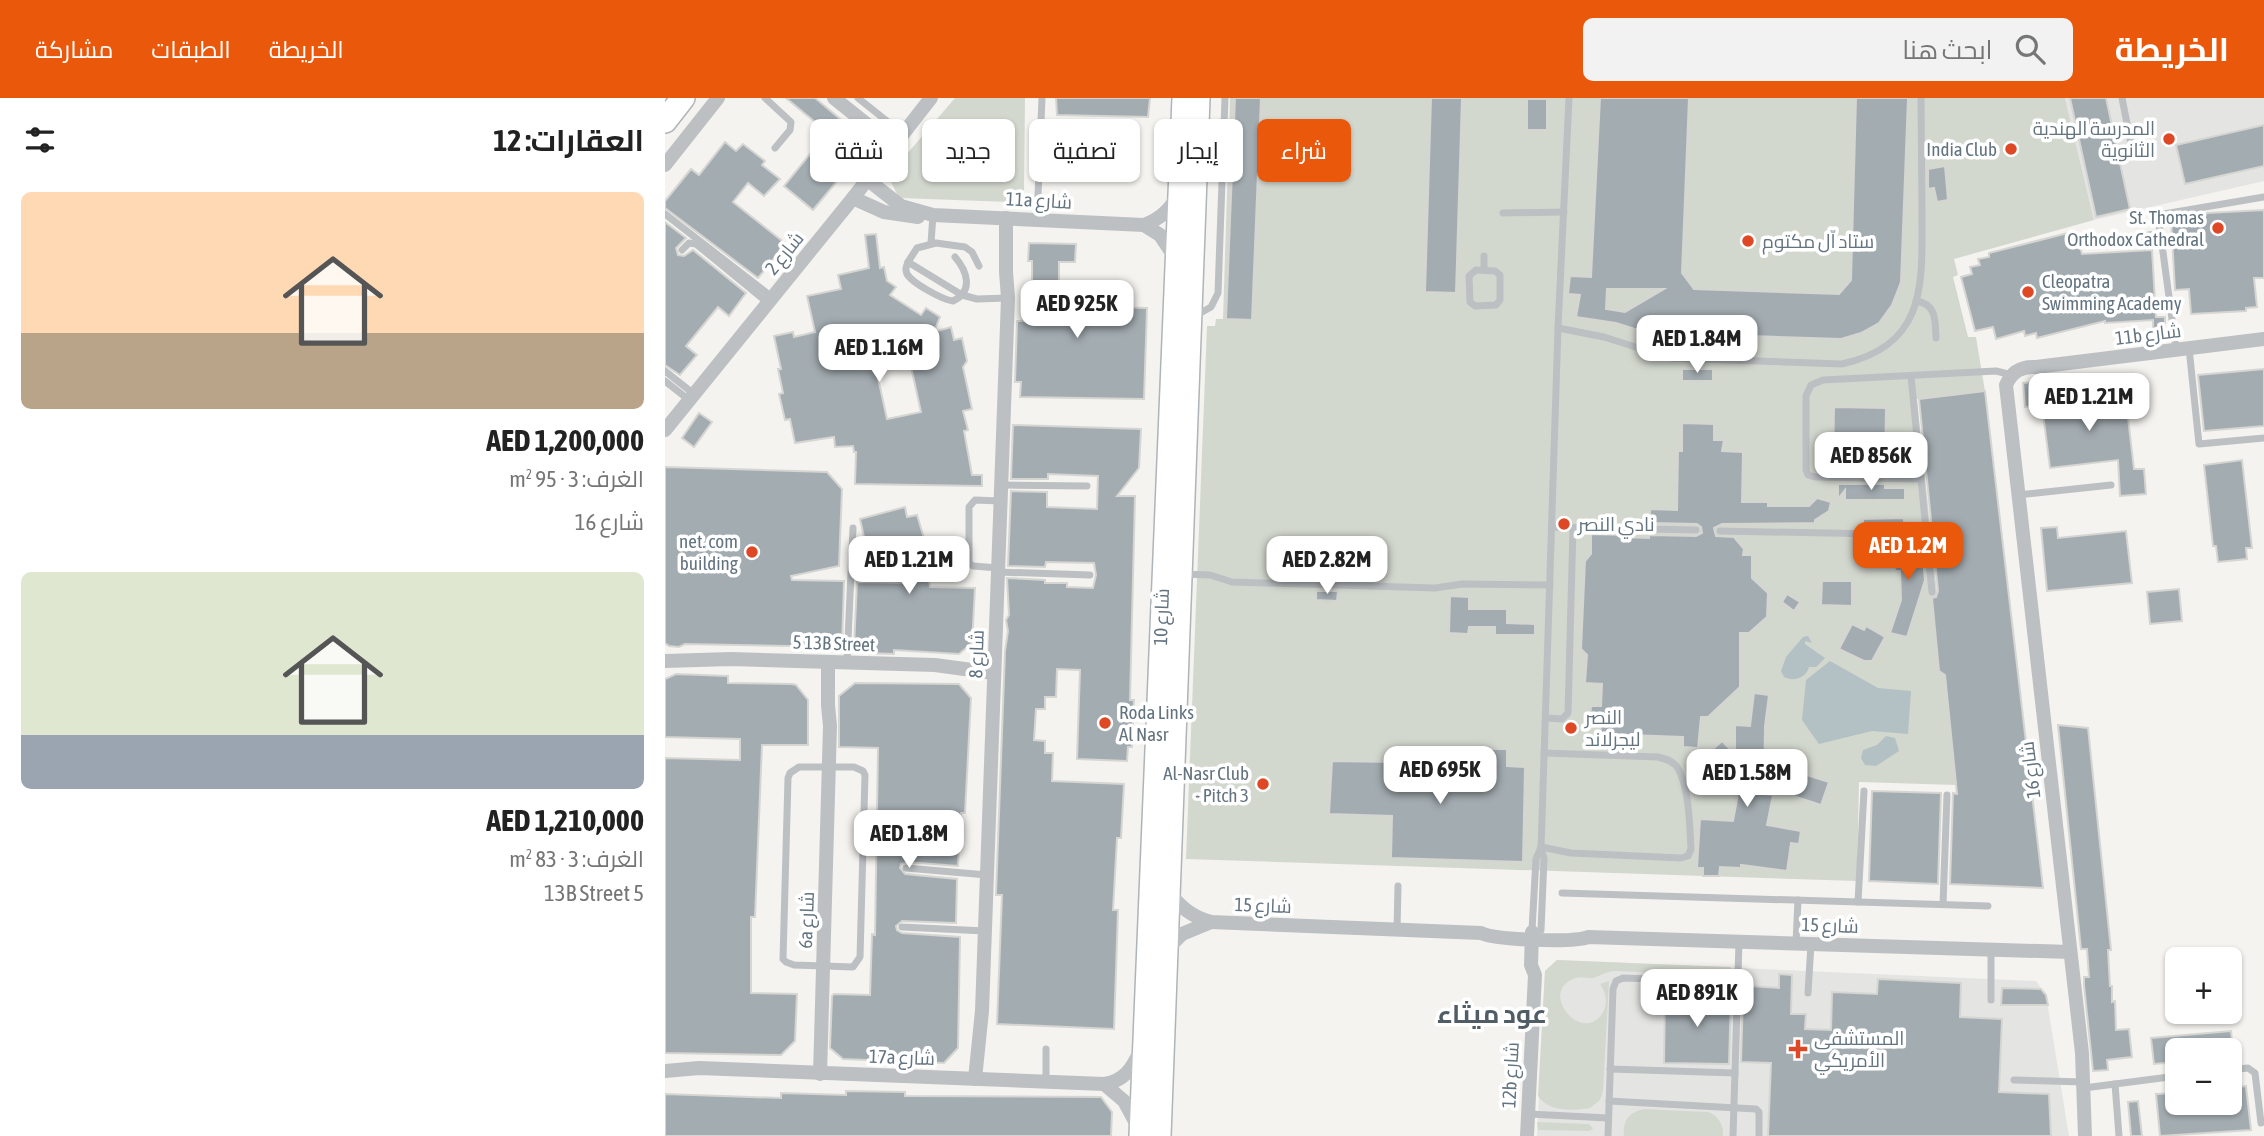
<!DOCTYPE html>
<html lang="ar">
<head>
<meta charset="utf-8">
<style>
  body { margin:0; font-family:"Asap Condensed",Cairo,sans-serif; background:#f2f2f2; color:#222; direction:rtl; height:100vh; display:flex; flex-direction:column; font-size:26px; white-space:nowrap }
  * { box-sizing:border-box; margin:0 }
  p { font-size:23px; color:#767676 }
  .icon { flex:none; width:38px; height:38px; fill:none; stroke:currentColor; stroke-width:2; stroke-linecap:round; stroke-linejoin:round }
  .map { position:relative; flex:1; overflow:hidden; direction:ltr }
  .drawer { display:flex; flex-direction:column; background:#fff; width:665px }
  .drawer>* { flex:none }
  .banner { position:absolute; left:21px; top:21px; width:665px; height:63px; direction:rtl; display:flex; gap:14px }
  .buttons { position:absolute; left:1500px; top:849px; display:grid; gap:14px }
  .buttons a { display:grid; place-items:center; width:77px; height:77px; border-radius:10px; background:#fff; box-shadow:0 2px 5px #0004; font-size:35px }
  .price { position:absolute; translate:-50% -60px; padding:0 16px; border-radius:14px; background:#fff; color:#222; font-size:23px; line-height:46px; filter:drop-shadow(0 2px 4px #0008) }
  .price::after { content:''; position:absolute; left:50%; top:42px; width:21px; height:16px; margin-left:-10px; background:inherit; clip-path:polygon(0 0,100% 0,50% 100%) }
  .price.on { background:#ea580c; color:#fff }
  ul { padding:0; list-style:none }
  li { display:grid; align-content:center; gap:14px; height:371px; padding:0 21px }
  li span { display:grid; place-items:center; height:217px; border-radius:10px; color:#555 }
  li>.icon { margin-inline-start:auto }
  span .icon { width:126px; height:126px; fill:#fffc; stroke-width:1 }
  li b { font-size:30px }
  h2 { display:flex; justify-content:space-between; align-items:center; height:84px; padding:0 21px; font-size:30px }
  .chip { padding:0 24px; border-radius:10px; background:#fff; box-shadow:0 2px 5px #0004; font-size:24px; line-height:63px }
  .chip.on { background:#ea580c; color:#fff }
  header { display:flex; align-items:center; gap:42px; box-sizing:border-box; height:98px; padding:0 35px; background:#ea580c; color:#fff }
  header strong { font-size:33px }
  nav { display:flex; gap:38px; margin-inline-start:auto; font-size:24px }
  .search { width:490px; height:63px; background:#f2f2f2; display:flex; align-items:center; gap:18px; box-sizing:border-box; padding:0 24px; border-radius:10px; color:#767676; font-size:26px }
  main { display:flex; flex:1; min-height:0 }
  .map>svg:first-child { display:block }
  .built { fill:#e4e5e3 }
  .green { fill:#d3d8cf }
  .water { fill:#b3c0c4 }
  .building { fill:#a3acb1; stroke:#d5d5d2; stroke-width:2; fill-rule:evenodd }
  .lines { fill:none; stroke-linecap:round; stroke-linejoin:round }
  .secondary-casing { stroke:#aeb4b8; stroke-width:24 }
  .primary-casing { stroke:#afb4b7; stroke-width:26 }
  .lane { stroke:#bcc0c3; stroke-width:7 }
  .street { stroke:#bcc0c3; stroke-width:14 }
  .secondary { stroke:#fff; stroke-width:21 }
  .primary { stroke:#fff; stroke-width:23 }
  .poi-dot { fill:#de4825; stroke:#fff; stroke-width:2.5 }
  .labels { text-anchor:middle; stroke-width:7; stroke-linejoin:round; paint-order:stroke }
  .poi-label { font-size:19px; fill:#637480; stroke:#fff; text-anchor:start }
  .street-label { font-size:19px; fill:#637480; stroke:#fff }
  .district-label { font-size:26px; font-weight:bold; fill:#515d65; stroke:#fff }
</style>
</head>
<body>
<header>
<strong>الخريطة</strong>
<div class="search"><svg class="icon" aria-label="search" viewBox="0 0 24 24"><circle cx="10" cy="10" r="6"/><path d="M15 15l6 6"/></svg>ابحث هنا</div>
<nav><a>الخريطة</a><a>الطبقات</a><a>مشاركة</a></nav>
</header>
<main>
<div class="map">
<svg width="1599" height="1038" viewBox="0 0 1599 1038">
  <rect width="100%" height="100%" fill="#f4f3ef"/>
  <g class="built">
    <path d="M1400,0H1599V83L1429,122Z"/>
    <path d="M892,862L1371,883L1381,897L1404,1038H872L880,873Z"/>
  </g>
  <g class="green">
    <path d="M290,0H360L359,92L345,104L234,100L223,78Z"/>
    <path d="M565,0H1400L1429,122L1289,161L1293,177L1288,179L1303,239H1311L1320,293L1252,301L1273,504L1268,512L1274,572L1280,577L1291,687L1194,684L1192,783L521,761L542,228H550L551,221H558Z"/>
    <path d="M892,862L1065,869L1066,871L1059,877L949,873C940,874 935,878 928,880C923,881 917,878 911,880C870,893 920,951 939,912C943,903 940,893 935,886L944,883L938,993L935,1002L925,1010C907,1013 884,1014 873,998L880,873Z"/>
    <path d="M979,1011L1044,1014C1054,1019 1059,1027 1058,1038H959C957,1023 964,1014 979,1011Z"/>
    <path d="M872,1024L924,1026L928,1031L924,1033L873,1032Z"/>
  </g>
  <g class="water">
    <path d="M1143,538L1147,545L1140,543V546L1160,560L1151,569H1144C1141,580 1129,584 1119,579L1116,573L1121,559L1138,539Z"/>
    <path d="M1165,563L1213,590L1246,593L1243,636L1207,633L1154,646L1137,622L1141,582Z"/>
    <path d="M1221,638L1230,640L1234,653L1211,668L1200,667L1196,660L1198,652L1212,647Z"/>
  </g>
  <g class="building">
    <path d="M121,0H150L204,45L148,112L119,88L158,40L152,35L156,29Z"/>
    <path d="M391,0H485L483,19L392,17Z"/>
    <path d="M570,0H596L587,222L561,221Z"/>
    <path d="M766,0H797L791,195L760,194Z"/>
    <path d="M935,0H1024L1017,175L1029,191L1174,196L1186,182L1191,0H1243L1236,184L1227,207L1214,225L1196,235L1176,241L1024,236L1006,232L991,222L973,232L951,225L911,219L915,197L903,196L905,178L926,179ZM942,191H999L960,214L941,211Z"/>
    <path d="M1405,0H1441L1465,111L1431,119Z"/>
    <rect x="862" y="1" width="20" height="31"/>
    <path d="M1599,27V68L1520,86L1511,47Z"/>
    <path d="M60,44L71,53L78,46L100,63L97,67L115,81L99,98L83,85L68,104L121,146L93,180L0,110V103L26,71L34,77Z"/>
    <path d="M1280,68L1283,102L1272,104L1269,90L1263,91V71Z"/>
    <path d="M1599,112V180H1589L1592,209L1581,210V213L1526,216L1524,191L1510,192L1506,121L1542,115Z"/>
    <path d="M0,124L21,140L11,150L13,157L19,158L28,152L81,195L64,218L53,209L21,248L32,257L15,277L0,267Z"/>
    <path d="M1411,133L1417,156L1487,152L1491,219H1500V232H1488V222L1440,225V223L1372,240L1371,235L1360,238L1359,233L1331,241L1328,229L1310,233L1296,179L1307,176L1305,169L1315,167L1313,161L1324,159V155Z"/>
    <path d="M211,136L215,170L219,169L222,183L231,189L225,197L256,217L261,210L275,219L269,234L286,229L289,242L297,240L302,263L298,269L307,311L298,313L303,332L299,333L307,377H317V388L190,386L191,354H189L188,348L170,349L169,339L130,345L125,321L120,322L114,296L118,295L113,271H116L109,238L128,234L129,239L150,234L142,198L176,191L173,177L204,170L200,137ZM228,244L243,255L256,314L222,321L211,271Z"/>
    <path d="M364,145L411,146L410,164H394V208L482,210L479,301L355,299L356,284H350L352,223H358V207L367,208V163H363Z"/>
    <rect x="1017" y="271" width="31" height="12"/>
    <path d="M1599,271V328L1539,333L1533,277Z"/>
    <path d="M1378,283L1380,303L1460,294L1469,371H1479L1481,396L1455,398L1453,362L1385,370L1377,308L1360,309L1358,285Z"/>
    <path d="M1320,293L1378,790L1285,786L1288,695L1292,696L1280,577L1274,573L1267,500L1271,499L1273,493L1254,301Z"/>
    <path d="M1169,309L1221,310L1220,374L1173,373V369H1168Z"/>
    <path d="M34,315L47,324L29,349L17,340Z"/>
    <path d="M1017,325L1049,326V342H1059L1057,353L1078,354L1077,404H1103V408H1144L1152,400L1166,404L1164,413L1150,422V425L1057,426L1049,430L1051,438L1069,439L1079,451L1078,457H1087V480L1103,495L1102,519L1084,535H1075V589L1043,619H1036L1033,650L1018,649V639L936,636L935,621H925L926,608H936L937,586L920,585L922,557L916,551L920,463L926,456V436L959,437V439L984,440V437L1031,438L1037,435L1036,429L1032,426L985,425V411L1012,412L1013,353H1017Z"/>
    <path d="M348,327L476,331L474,370L452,398H470L465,602H469L467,649H463L462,663L412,661L415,572L392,571L391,599H380V611H371L369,642L380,643V655H388L387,683L459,686L456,740H452L448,812H453L449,931L332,926L337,797H331L340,553L343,533L341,522L344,517L342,480L380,482V485H402V489L428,490L431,477L429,465L381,464L380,469L343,468L346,393L382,394V409L432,411L433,378L383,376V381H346Z"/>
    <path d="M1577,362L1587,450H1581L1582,461L1553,464L1551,448H1548L1539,367Z"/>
    <path d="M0,369L162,374L177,391L174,468L126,478L127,482L179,483L177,549L20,546L14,549L4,548L0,545Z"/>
    <path d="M1173,386H1220V390H1240V402H1180V392L1173,401Z"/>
    <path d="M240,409L242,419L252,417L259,440L265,489L310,490L307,545L294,556L229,552V556L200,555V551L189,549L192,484L246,485L237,455L204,462L195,421Z"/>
    <path d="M1239,420V430H1198V421Z"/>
    <path d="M1392,429L1393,440L1461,433L1467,485L1382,493L1376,430Z"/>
    <path d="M1226,442L1256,443L1260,482L1242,539L1225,535L1236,502L1235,473H1230Z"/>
    <path d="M1157,483H1187V508L1156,507Z"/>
    <path d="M1514,491L1517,523L1485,526L1482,494Z"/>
    <path d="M651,493H673L672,503L651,502Z"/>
    <path d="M1122,496L1135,504L1129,513L1117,504Z"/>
    <path d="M785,498L804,499V511H842V525L870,526V537H830V529H804L803,536L784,535Z"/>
    <path d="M1187,526L1199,532L1201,528L1220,539L1207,563H1199L1174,551Z"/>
    <path d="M11,576L63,578V585L127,586L131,587L143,602V647H97L90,819H86V895L132,896L130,943L116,957L0,955V660L75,662V641L0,639V581Z"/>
    <path d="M190,585L294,586L306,600L300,715H296L293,768L242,764L236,766L235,770L240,776L292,781L291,825L237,823L231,828L232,832L237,835L295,839L293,950L279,965L178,961L165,950L167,898L169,896L205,897L207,836L210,837L213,650L174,649V598Z"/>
    <path d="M1089,595L1104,597L1100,628L1099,696L1108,697L1102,727L1136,733L1134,746L1126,745L1122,773L1076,767V770L1055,769L1054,778H1038V770H1032L1035,721L1068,723L1076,680L1048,651L1057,643L1070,656V627L1085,628Z"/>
    <path d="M1393,627L1423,630L1446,852H1443L1445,888H1447V904L1450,903L1451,932L1464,931L1467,959L1442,962L1443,972L1428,973L1419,887V879H1424L1422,851H1416Z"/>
    <path d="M817,651H842V668L860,669L858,764L726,760L727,718L664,716L667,663L730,664V671L770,672L771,667L806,668V653H817Z"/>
    <path d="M1126,672L1164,684L1156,707L1119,695Z"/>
    <path d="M1207,693L1276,695L1273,786L1204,783Z"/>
    <path d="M1114,876L1127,877L1126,916H1141L1140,931L1166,932L1167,894L1212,896L1213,881L1296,885L1295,919L1337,921L1334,994L1384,996L1386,1038H1103L1106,965L1076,964L1078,898H1085V888L1114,890Z"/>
    <path d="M1337,890L1376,891L1381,897L1383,907H1336Z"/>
    <path d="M1000,897L1066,898L1064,966L999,965Z"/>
    <path d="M1566,933L1568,952H1512V964L1489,966L1486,940Z"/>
    <path d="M1581,988L1586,1032L1495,1038L1491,996L1512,995V1004H1564V990Z"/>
    <path d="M181,993L240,994V998L436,999L447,1014L446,1038H0V996L116,1000V995L181,997Z"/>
    <path d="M1473,1003L1477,1038H1466L1463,1004Z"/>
  </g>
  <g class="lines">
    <defs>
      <g id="secondary">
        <path d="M475,1038L518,0"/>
        <path d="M495,1038L534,0"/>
      </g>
      <path id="primary" d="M0,23L18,0"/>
    </defs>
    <use href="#secondary" class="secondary-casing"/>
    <use href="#primary" class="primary-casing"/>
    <g class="lane">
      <path d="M100,0L126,24L125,32L110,50"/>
      <path d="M193,0L238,36"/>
      <path d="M1457,0L1466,46"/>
      <path d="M838,115L899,114"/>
      <path d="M0,116L107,199"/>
      <path d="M372,122L377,0"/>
      <path d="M266,145L268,117"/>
      <path d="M1441,145L1495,135"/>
      <path d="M17,152L24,145L31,146L103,205"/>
      <path d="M819,158V172"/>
      <path d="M243,164C241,169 240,171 242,176C247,185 278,202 288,203C309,193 302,173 290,159"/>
      <path d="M314,168L307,154L300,149L271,145L252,150L243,164L297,197L312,201L343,200"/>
      <path d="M811,172L830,173L835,177V202L831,207L810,208L805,204L804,178Z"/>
      <path d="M1251,203C1272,206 1270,223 1271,240"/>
      <path d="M530,218L546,209L553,195L560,0"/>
      <path d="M893,230L939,239L1005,260L1177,266C1263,247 1257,185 1257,113C1257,75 1256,38 1256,0"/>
      <path d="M1524,250L1534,346L1599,340"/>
      <path d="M1511,251L1493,117L1599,99"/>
      <path d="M0,273L29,296"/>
      <path d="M1246,278L1267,494"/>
      <path d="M0,283L24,302"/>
      <path d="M1256,381L1150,379L1143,377L1141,372V298L1146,287L1158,282L1331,273L1347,277"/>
      <path d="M337,387L422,388"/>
      <path d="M1353,397L1446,387"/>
      <path d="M887,429L1031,432"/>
      <path d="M1055,433L1262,437"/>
      <path d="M333,470L308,468L304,465V409L310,402L335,403"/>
      <path d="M333,474L425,477"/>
      <path d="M517,476L545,477L567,484L770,490L797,486L885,487"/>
      <path d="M182,564L188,430"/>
      <path d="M881,620L897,621L903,615L908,430"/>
      <path d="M134,669H189L198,673L200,677L195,859L188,869L129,867L121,864L118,861L123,680L125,675Z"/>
      <path d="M876,749L906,755L1016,760L1023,758L1026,751C1025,730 1024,687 1012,669C1008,663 1001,661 993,659L879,655"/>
      <path d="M241,770L322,777"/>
      <path d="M897,795L1323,808"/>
      <path d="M1193,804L1199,693"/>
      <path d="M1278,806L1282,697"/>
      <path d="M237,829L320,833"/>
      <path d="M732,832L733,788"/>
      <path d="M867,832L871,761L876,749"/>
      <path d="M876,832L879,761L876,749L877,721L893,230L904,0"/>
      <path d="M1131,845L1133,802"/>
      <path d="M1326,852V902"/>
      <path d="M1143,895L1146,846"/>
      <path d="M945,971L1070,975"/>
      <path d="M1564,972L1583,970L1590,975L1596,1025"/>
      <path d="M1349,982L1418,984"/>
      <path d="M381,984V951"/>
      <path d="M1450,986L1454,1038"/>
      <path d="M1419,990L1512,978"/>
      <path d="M944,1003L1091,1011L1094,1014V1038"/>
      <path d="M864,1016L943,1020"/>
      <path d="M943,1038L948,891L951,883L958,880L1072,884"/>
      <path d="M1068,1038L1074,844"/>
    </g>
    <g class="street">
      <path d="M169,0L229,48"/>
      <path d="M0,67L53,0"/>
      <path d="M203,82L236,108L268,117L479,127C495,121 506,112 513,96"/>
      <path d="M188,100L219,114L253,119"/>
      <path d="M479,127L495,137L511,161"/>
      <path d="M0,332L188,100L266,0"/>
      <path d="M0,563L66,561L270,567L329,575"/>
      <path d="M503,793C515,809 527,819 546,824L816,835C831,842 908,845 923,839L1405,854"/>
      <path d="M501,852L517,836L546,824"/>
      <path d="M0,973L34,970L439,986C459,983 467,971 475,953"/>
      <path d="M155,976L165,628L163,607V564"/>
      <path d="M310,981L317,913L343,200L341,174V120"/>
      <path d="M439,986L459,1003L472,1027"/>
      <path d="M862,1038L870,877L866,867L867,834"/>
      <path d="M1420,1038L1417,955L1341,287C1347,273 1357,268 1371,269L1599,241"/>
    </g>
    <use href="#secondary" class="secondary"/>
    <use href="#primary" class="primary"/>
  </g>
  <g class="poi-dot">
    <circle cx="1504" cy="41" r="7"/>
    <circle cx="1346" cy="51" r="7"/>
    <circle cx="1553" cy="130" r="7"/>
    <circle cx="1083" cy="143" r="7"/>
    <circle cx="1363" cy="194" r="7"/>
    <circle cx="899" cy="426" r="7"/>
    <circle cx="87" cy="454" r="7"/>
    <circle cx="440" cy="625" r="7"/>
    <circle cx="906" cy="630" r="7"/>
    <circle cx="598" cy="686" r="7"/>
    <path d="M1129.5 940.5h7v7h7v7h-7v7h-7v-7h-7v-7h7z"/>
  </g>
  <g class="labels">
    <g class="poi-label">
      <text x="1490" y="37" text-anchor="end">المدرسة الهندية<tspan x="1490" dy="22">الثانوية</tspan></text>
      <text x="1332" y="58" text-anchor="end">India Club</text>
      <text x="1539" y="126" text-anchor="end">St. Thomas<tspan x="1539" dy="22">Orthodox Cathedral</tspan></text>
      <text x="1097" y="150">ستاد اّل مكتوم</text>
      <text x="1377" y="190">Cleopatra<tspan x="1377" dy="22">Swimming Academy</tspan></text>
      <text x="913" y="433">نادي النصر</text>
      <text x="73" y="450" text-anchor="end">net. com<tspan x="73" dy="22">building</tspan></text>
      <text x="454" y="621">Roda Links<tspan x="454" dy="22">Al Nasr</tspan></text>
      <text x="920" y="626">النصر<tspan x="920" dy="22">ليجرلاند</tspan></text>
      <text x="584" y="682" text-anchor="end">Al-Nasr Club<tspan x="584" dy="22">- Pitch 3</tspan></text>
      <text x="1149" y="947">المستشفى<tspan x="1149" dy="22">الأمريكي</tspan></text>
    </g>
    <g class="street-label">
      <text transform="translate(374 102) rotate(3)" y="7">11a شارع</text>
      <text transform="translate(119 155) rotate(-51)" y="7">شارع 2</text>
      <text transform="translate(1483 236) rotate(-7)" y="7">11b شارع</text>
      <text transform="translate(496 519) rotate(-88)" y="7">شارع 10</text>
      <text transform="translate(169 545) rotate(2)" y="7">5 13B Street</text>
      <text transform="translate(311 556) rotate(-88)" y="7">شارع 8</text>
      <text transform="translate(1365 672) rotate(-97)" y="7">شارع 16</text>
      <text transform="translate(598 807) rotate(2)" y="7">شارع 15</text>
      <text transform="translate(141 822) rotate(-88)" y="7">6a شارع</text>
      <text transform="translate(1165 827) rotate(2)" y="7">شارع 15</text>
      <text transform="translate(237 959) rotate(2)" y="7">17a شارع</text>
      <text transform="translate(845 977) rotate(-87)" y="7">12b شارع</text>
    </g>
    <g class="district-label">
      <text x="827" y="925">عود ميثاء</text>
    </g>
  </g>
</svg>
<div class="buttons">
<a>+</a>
<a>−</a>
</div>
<b class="price" style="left:412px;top:242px">AED 925K</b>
<b class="price" style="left:1032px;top:277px">AED 1.84M</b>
<b class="price" style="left:214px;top:286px">AED 1.16M</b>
<b class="price" style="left:1424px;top:335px">AED 1.21M</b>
<b class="price" style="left:1206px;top:394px">AED 856K</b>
<b class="price on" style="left:1243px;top:484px">AED 1.2M</b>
<b class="price" style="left:244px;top:498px">AED 1.21M</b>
<b class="price" style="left:662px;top:498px">AED 2.82M</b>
<b class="price" style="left:775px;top:708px">AED 695K</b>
<b class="price" style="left:1082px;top:711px">AED 1.58M</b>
<b class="price" style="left:244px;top:772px">AED 1.8M</b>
<b class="price" style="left:1032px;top:931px">AED 891K</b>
<div class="banner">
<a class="chip on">شراء</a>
<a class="chip">إيجار</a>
<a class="chip">تصفية</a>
<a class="chip">جديد</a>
<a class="chip">شقة</a>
</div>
</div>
<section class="drawer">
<h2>العقارات: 12<svg class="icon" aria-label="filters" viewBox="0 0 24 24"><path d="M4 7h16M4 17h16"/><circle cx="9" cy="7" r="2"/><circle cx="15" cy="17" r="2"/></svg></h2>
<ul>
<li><span style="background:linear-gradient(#ffd9b3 65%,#b9a48a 0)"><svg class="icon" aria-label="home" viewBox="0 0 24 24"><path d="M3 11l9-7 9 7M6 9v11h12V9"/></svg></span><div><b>AED 1,200,000</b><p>الغرف: 3 · 95 m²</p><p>شارع 16</p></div></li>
<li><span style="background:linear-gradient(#dfe7d0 75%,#9aa5b1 0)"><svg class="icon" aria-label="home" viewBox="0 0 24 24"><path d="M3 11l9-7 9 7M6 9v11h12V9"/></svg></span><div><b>AED 1,210,000</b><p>الغرف: 3 · 83 m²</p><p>5 13B Street</p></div></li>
</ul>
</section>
</main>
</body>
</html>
